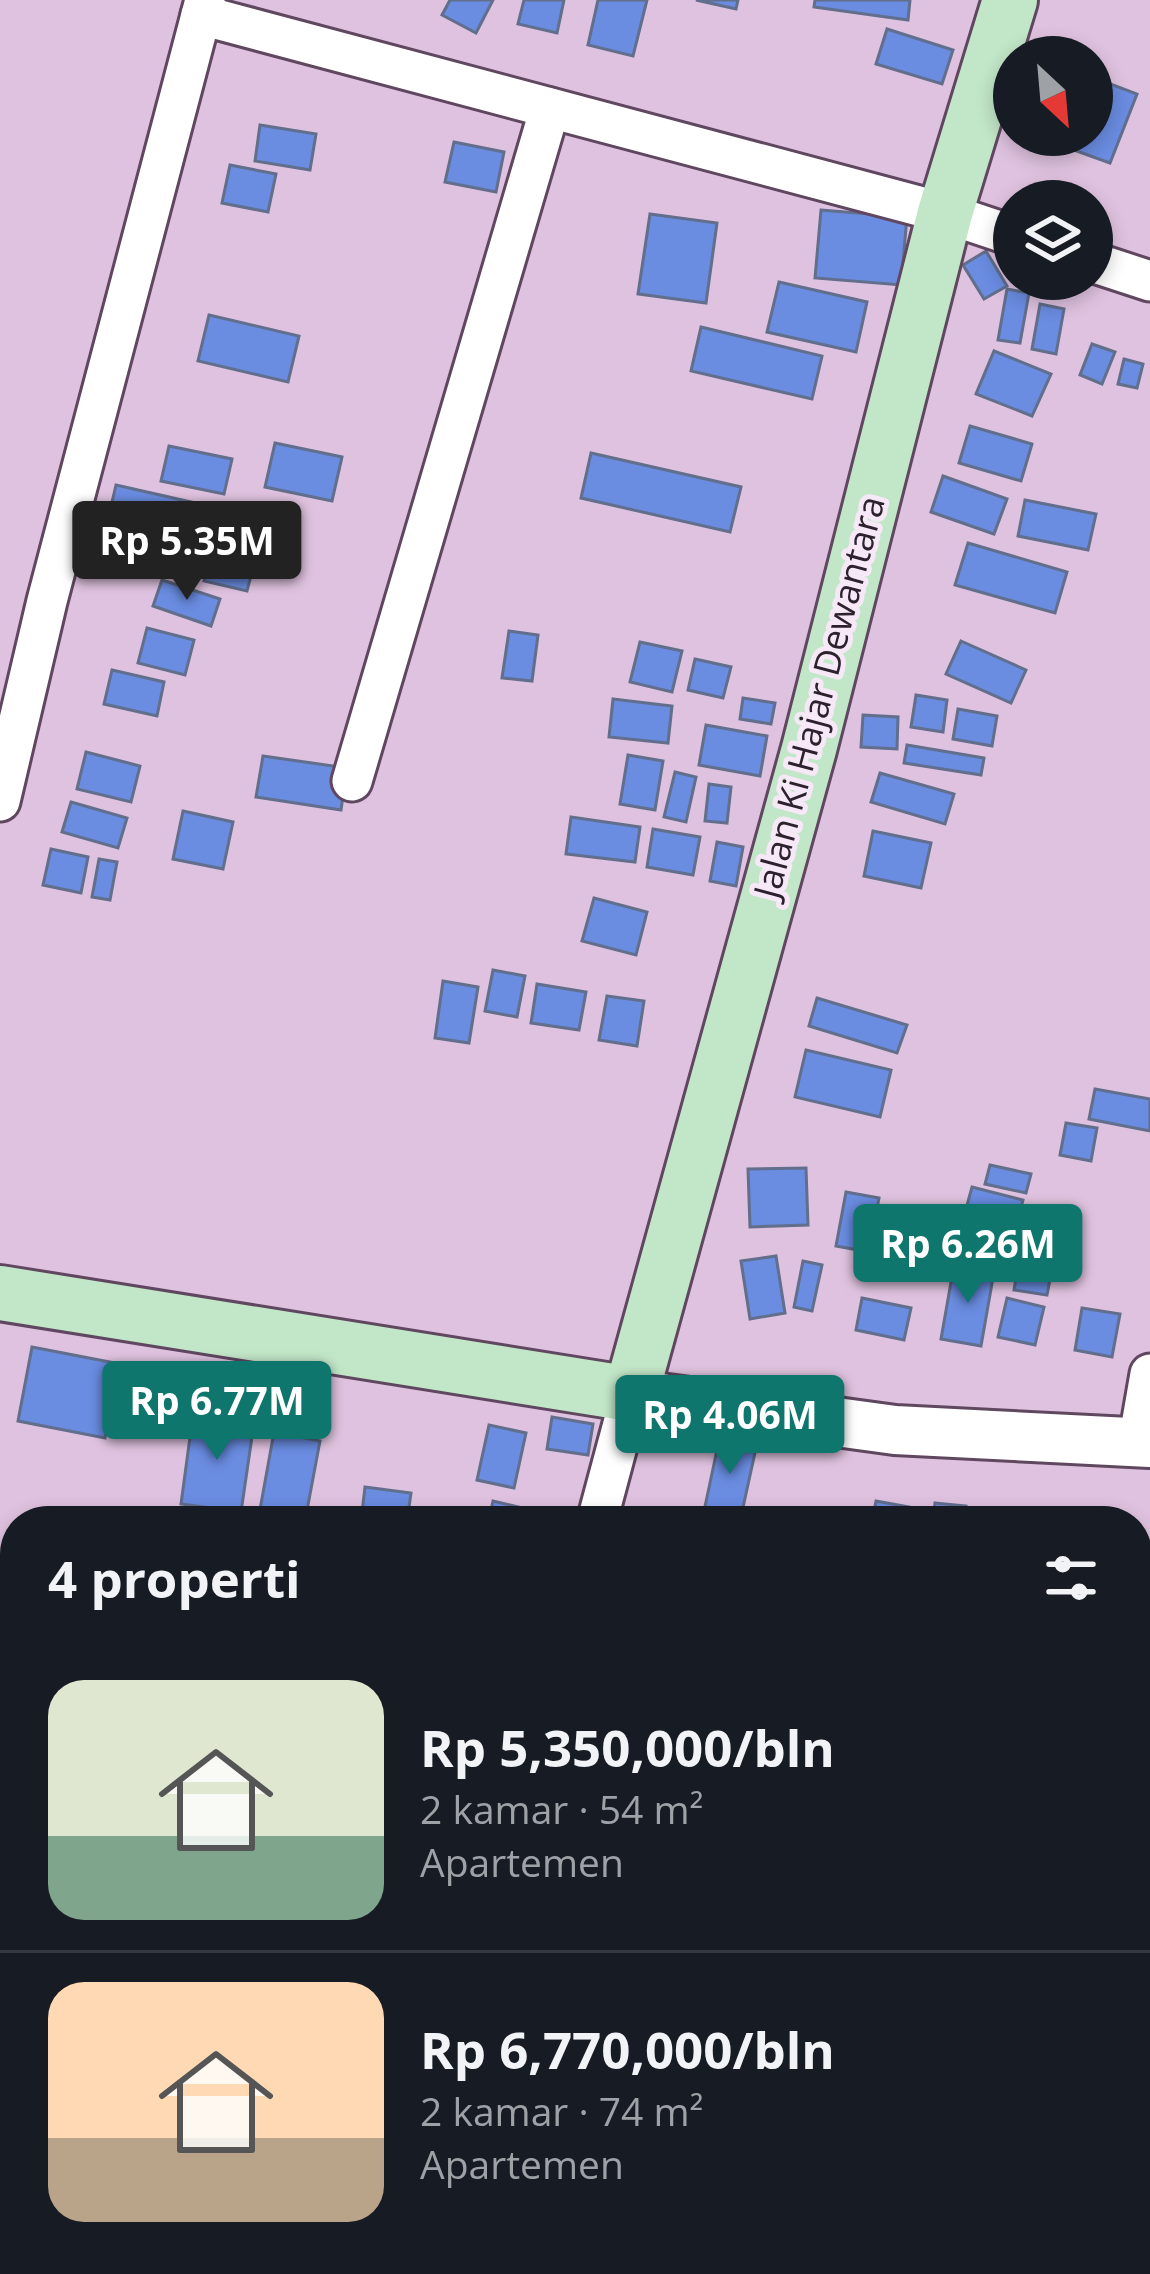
<!DOCTYPE html>
<html lang="id">
<head>
<meta charset="utf-8">
<style>
  body { margin:0; font-family:"Open Sans",sans-serif; background:#20242c; color:#f1f3f6; height:100vh; display:flex; flex-direction:column; font-size:45px; white-space:nowrap }
  * { box-sizing:border-box; margin:0 }
  p { font-size:39px; color:#9ea1a6 }
  .icon { flex:none; width:66px; height:66px; fill:none; stroke:currentColor; stroke-width:2; stroke-linecap:round; stroke-linejoin:round }
  .map { position:relative; flex:1; overflow:hidden }
  .drawer { position:absolute; left:0px; top:1506px; width:1152px; height:768px; display:flex; flex-direction:column; background:#171b24; border-radius:48px 48px 0 0; box-shadow:0 6px 18px #0003 }
  .drawer>* { flex:none }
  .needle { width:78px; rotate:154deg }
  .buttons { position:absolute; left:993px; top:36px; display:grid; gap:24px }
  .buttons a { display:grid; place-items:center; width:120px; height:120px; border-radius:50%; background:#171b24; box-shadow:0 6px 18px #0003; font-size:60px }
  .price { position:absolute; translate:-50% -102px; padding:0 27px; border-radius:12px; background:#0f766e; color:#fff; font-size:39px; line-height:78px; filter:drop-shadow(0 3px 6px #0008) }
  .price::after { content:''; position:absolute; left:50%; top:72px; width:36px; height:27px; margin-left:-18px; background:inherit; clip-path:polygon(0 0,100% 0,50% 100%) }
  .price.active { background:#222; color:#fff }
  ul { padding:0; list-style:none }
  li { display:flex; align-items:center; gap:36px; height:300px; padding:0 48px }
  li+li { border-top:3px solid #363941 }
  li span { display:grid; place-items:center; flex:none; width:336px; height:240px; border-radius:36px; color:#555 }
  li>.icon { margin-inline-start:auto }
  span .icon { width:144px; height:144px; fill:#fffc; stroke-width:1 }
  li b { font-size:51px }
  h2 { display:flex; justify-content:space-between; align-items:center; height:144px; padding:0 48px; font-size:51px }
  .map>svg:first-child { display:block }
  .building { fill:#6a8ce1; stroke:#616e8c; stroke-width:3 }
  .lines { fill:none; stroke-linecap:round; stroke-linejoin:round }
  .minor-casing { stroke:#604760; stroke-width:45 }
  .tertiary-casing { stroke:#604760; stroke-width:54 }
  .secondary-casing { stroke:#604760; stroke-width:60 }
  .minor { stroke:#fff; stroke-width:39 }
  .tertiary { stroke:#fff; stroke-width:48 }
  .secondary { stroke:#c2e6c8; stroke-width:54 }
  .labels { text-anchor:middle; stroke-width:10; stroke-linejoin:round; paint-order:stroke }
  .street-label { font-size:36px; fill:#2c212c; stroke:#f7e8f7 }
</style>
</head>
<body>
<div class="map">
<svg width="1150" height="2274" viewBox="0 0 1150 2274">
  <rect width="100%" height="100%" fill="#dfc2df"/>
  <g class="building">
    <path d="M450,0H493L476,33L442,15Z"/>
    <path d="M524,0H564L557,33L518,24Z"/>
    <path d="M598,0H647L633,56L588,45Z"/>
    <path d="M696,0H738L736,9Z"/>
    <path d="M815,0H910L908,20L814,7Z"/>
    <path d="M887,29L953,50L942,84L876,64Z"/>
    <path d="M1092,77L1137,94L1110,163L1057,144L1061,135H1092Z"/>
    <path d="M260,125L316,134L310,170L255,161Z"/>
    <path d="M454,142L504,152L496,192L445,182Z"/>
    <path d="M230,165L276,174L268,212L222,203Z"/>
    <path d="M1050,191L1087,201H1047Z"/>
    <path d="M821,210L907,217L901,285L815,278Z"/>
    <path d="M650,214L717,223L706,303L638,294Z"/>
    <path d="M986,251L1007,286L984,299L963,265Z"/>
    <path d="M1019,279H1069L1067,292L1019,283Z"/>
    <path d="M779,282L867,302L856,352L767,332Z"/>
    <path d="M1007,289L1029,293L1020,343L998,340Z"/>
    <path d="M1040,304L1064,309L1056,354L1032,349Z"/>
    <path d="M209,315L299,336L288,382L198,361Z"/>
    <path d="M701,327L822,356L812,399L691,371Z"/>
    <path d="M1092,344L1115,352L1102,384L1080,375Z"/>
    <path d="M994,351L1051,374L1032,416L976,394Z"/>
    <path d="M1124,359L1143,364L1137,388L1118,384Z"/>
    <path d="M970,426L1032,444L1021,481L959,463Z"/>
    <path d="M275,443L342,457L332,501L265,487Z"/>
    <path d="M169,446L232,459L224,494L161,481Z"/>
    <path d="M591,453L741,487L730,532L581,498Z"/>
    <path d="M943,476L1007,499L994,534L931,512Z"/>
    <path d="M116,485L204,505L194,548L106,528Z"/>
    <path d="M1025,500L1096,514L1088,550L1018,536Z"/>
    <path d="M968,543L1067,572L1055,613L955,585Z"/>
    <path d="M212,550L255,561L247,591L204,581Z"/>
    <path d="M162,580L220,599L211,626L153,606Z"/>
    <path d="M147,628L194,640L185,675L138,663Z"/>
    <path d="M509,631L538,635L532,681L502,678Z"/>
    <path d="M961,641L1026,670L1011,703L946,674Z"/>
    <path d="M640,642L682,651L672,692L630,682Z"/>
    <path d="M695,659L731,667L723,698L688,690Z"/>
    <path d="M112,670L164,682L157,716L104,704Z"/>
    <path d="M916,695L947,700L943,732L911,727Z"/>
    <path d="M743,698L775,703L771,724L740,719Z"/>
    <path d="M613,699L672,706L668,743L609,737Z"/>
    <path d="M958,709L997,716L992,746L953,739Z"/>
    <path d="M863,715L898,717L897,749L861,747Z"/>
    <path d="M706,725L767,736L760,776L699,765Z"/>
    <path d="M907,745L984,758L981,775L904,763Z"/>
    <path d="M86,752L140,766L131,802L77,789Z"/>
    <path d="M628,755L663,761L655,810L620,804Z"/>
    <path d="M263,756L347,768L341,810L256,797Z"/>
    <path d="M675,772L696,777L686,822L664,817Z"/>
    <path d="M880,773L954,794L945,824L871,802Z"/>
    <path d="M709,784L731,787L727,823L705,821Z"/>
    <path d="M71,802L127,818L118,848L62,832Z"/>
    <path d="M183,811L233,822L223,869L173,859Z"/>
    <path d="M571,817L640,827L635,862L566,854Z"/>
    <path d="M653,829L700,837L693,875L647,867Z"/>
    <path d="M873,831L931,843L921,888L864,876Z"/>
    <path d="M717,842L743,847L736,886L710,881Z"/>
    <path d="M51,849L88,857L81,893L43,885Z"/>
    <path d="M99,859L117,862L110,900L92,897Z"/>
    <path d="M594,898L647,912L636,955L582,941Z"/>
    <path d="M493,970L525,976L517,1017L485,1011Z"/>
    <path d="M443,981L478,987L469,1043L435,1038Z"/>
    <path d="M537,984L586,992L579,1030L531,1023Z"/>
    <path d="M607,996L644,1001L637,1046L599,1040Z"/>
    <path d="M817,998L907,1025L897,1053L809,1026Z"/>
    <path d="M806,1050L891,1070L880,1117L795,1097Z"/>
    <path d="M1095,1089L1150,1099V1131L1089,1119Z"/>
    <path d="M1066,1123L1097,1128L1091,1161L1060,1155Z"/>
    <path d="M990,1165L1031,1174L1026,1193L985,1184Z"/>
    <path d="M806,1168L808,1225L750,1227L748,1169Z"/>
    <path d="M972,1187L1023,1200L1012,1241L961,1227Z"/>
    <path d="M846,1192L879,1198L869,1252L836,1246Z"/>
    <path d="M890,1229L916,1234L908,1278L881,1273Z"/>
    <path d="M1022,1243L1056,1248L1047,1295L1014,1290Z"/>
    <path d="M776,1256L785,1313L750,1319L741,1261Z"/>
    <path d="M803,1261L822,1265L812,1311L794,1307Z"/>
    <path d="M954,1265L994,1272L981,1346L941,1339Z"/>
    <path d="M862,1298L911,1308L904,1340L856,1330Z"/>
    <path d="M1007,1298L1044,1307L1035,1345L998,1337Z"/>
    <path d="M1082,1308L1120,1314L1112,1357L1075,1350Z"/>
    <path d="M32,1347L120,1364L105,1438L18,1421Z"/>
    <path d="M193,1415L254,1423L241,1512L181,1504Z"/>
    <path d="M552,1417L593,1424L588,1455L547,1449Z"/>
    <path d="M489,1425L526,1433L514,1488L477,1480Z"/>
    <path d="M721,1431L758,1439L740,1521L703,1516Z"/>
    <path d="M274,1432L320,1441L305,1521L259,1515Z"/>
    <path d="M365,1487L411,1493L407,1521H361Z"/>
    <path d="M493,1501L540,1512L537,1521L490,1515Z"/>
    <path d="M876,1501L920,1509L918,1521H872Z"/>
    <path d="M935,1503L966,1506L964,1521H933Z"/>
    <path d="M799,1512L828,1514L827,1521H798Z"/>
    <path d="M10,1568L15,1569V1640L0,1637Z"/>
    <path d="M1137,1579L1150,1583V1600L1137,1645Z"/>
    <path d="M519,2259H588L582,2274H562Z"/>
    <path d="M427,2260L474,2274H422Z"/>
  </g>
  <g class="lines">
    <defs>
      <g id="minor">
        <path d="M201,15L945,213L1014,236"/>
        <path d="M1092,262L1150,281"/>
        <path d="M352,781L550,108"/>
        <path d="M0,801L47,601L205,0"/>
        <path d="M1138,1443L1150,1374"/>
        <path d="M597,1521L631,1394"/>
        <path d="M0,1711L15,1713"/>
        <path d="M0,2089L15,2091"/>
        <path d="M391,2274L395,2259"/>
      </g>
      <path id="tertiary" d="M631,1394L895,1430L1150,1443"/>
      <path id="secondary" d="M0,1293L631,1394L809,749L945,213L1010,0"/>
    </defs>
    <use href="#minor" class="minor-casing"/>
    <use href="#tertiary" class="tertiary-casing"/>
    <use href="#secondary" class="secondary-casing"/>
    <use href="#minor" class="minor"/>
    <use href="#tertiary" class="tertiary"/>
    <use href="#secondary" class="secondary"/>
  </g>
  <g class="labels">
    <g class="street-label">
      <text transform="translate(819 697) rotate(-75)" y="13">Jalan Ki Hajar Dewantara</text>
    </g>
  </g>
</svg>
<div class="buttons">
<a><svg class="needle" viewBox="-14 -14 28 28"><path d="M0-13l5 13h-10z" fill="#e53935"/><path d="M0 13l5-13h-10z" fill="#9ea1a6"/></svg></a>
<a><svg class="icon" aria-label="layers" viewBox="0 0 24 24"><path d="M12 4l9 5-9 5-9-5zM3 14l9 5 9-5"/></svg></a>
</div>
<b class="price active" style="left:187px;top:603px">Rp 5.35M</b>
<b class="price" style="left:968px;top:1306px">Rp 6.26M</b>
<b class="price" style="left:217px;top:1463px">Rp 6.77M</b>
<b class="price" style="left:730px;top:1477px">Rp 4.06M</b>
<section class="drawer">
<h2>4 properti<svg class="icon" aria-label="filters" viewBox="0 0 24 24"><path d="M4 7h16M4 17h16"/><circle cx="9" cy="7" r="2"/><circle cx="15" cy="17" r="2"/></svg></h2>
<ul>
<li><span style="background:linear-gradient(#dfe7d0 65%,#7fa58c 0)"><svg class="icon" aria-label="home" viewBox="0 0 24 24"><path d="M3 11l9-7 9 7M6 9v11h12V9"/></svg></span><div><b>Rp 5,350,000/bln</b><p>2 kamar · 54 m²</p><p>Apartemen</p></div></li>
<li><span style="background:linear-gradient(#ffd9b3 65%,#b9a48a 0)"><svg class="icon" aria-label="home" viewBox="0 0 24 24"><path d="M3 11l9-7 9 7M6 9v11h12V9"/></svg></span><div><b>Rp 6,770,000/bln</b><p>2 kamar · 74 m²</p><p>Apartemen</p></div></li>
</ul>
</section>
</div>
</body>
</html>
